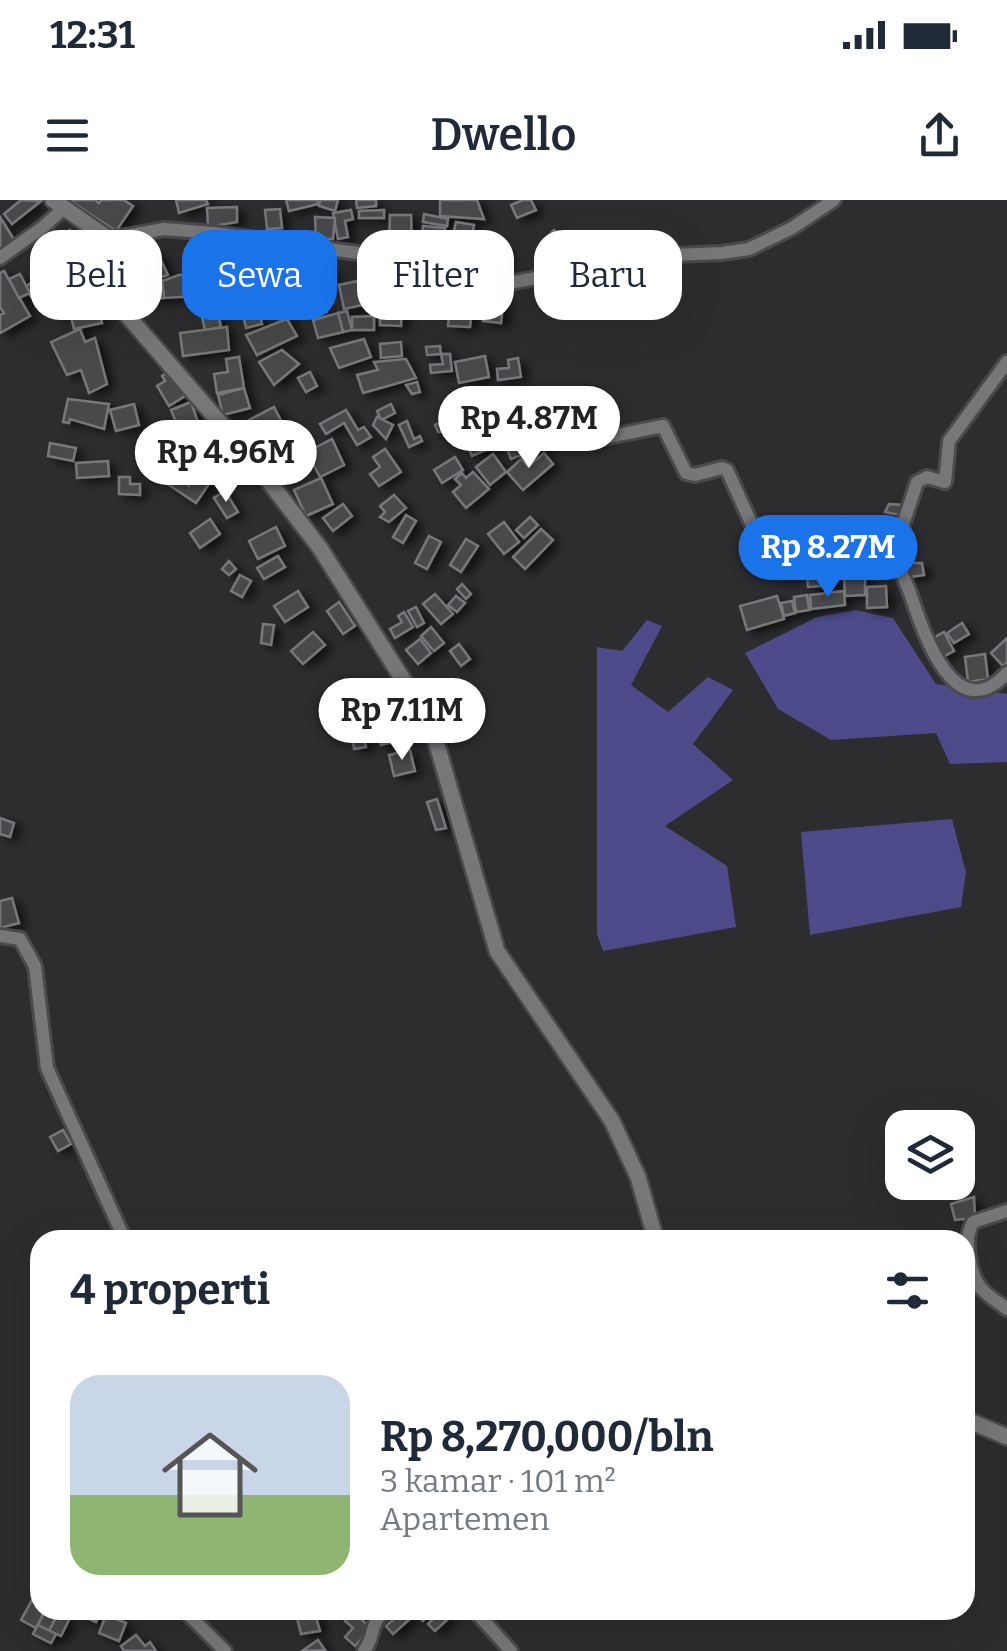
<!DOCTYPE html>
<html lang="id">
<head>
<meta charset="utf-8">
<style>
  body { margin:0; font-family:Bitter,serif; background:#f6f6f7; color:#1f2937; height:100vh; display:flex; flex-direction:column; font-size:38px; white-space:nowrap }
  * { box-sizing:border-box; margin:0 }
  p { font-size:32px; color:#747a83 }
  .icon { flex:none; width:55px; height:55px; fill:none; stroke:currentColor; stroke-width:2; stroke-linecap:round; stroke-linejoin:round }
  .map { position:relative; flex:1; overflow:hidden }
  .drawer { position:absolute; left:30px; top:1030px; width:945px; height:390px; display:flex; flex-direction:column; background:#fff; border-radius:30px; box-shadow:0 10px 40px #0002 }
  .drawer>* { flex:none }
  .hud { position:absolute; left:30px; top:30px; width:948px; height:90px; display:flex; gap:20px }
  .tools { position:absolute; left:885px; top:910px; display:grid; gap:20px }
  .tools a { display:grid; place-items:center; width:90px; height:90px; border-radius:20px; background:#fff; box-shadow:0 10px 40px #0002; font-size:50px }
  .price { position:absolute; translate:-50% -85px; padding:0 22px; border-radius:35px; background:#fff; color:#222; font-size:32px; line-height:65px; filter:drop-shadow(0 2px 5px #0008) }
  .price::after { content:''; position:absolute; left:50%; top:60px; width:30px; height:22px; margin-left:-15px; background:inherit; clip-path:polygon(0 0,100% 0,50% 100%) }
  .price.on { background:#1a73e8; color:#fff }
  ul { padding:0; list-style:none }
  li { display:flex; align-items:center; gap:30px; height:250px; padding:0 40px }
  li span { display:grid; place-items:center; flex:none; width:280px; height:200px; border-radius:30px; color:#555 }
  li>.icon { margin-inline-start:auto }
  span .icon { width:120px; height:120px; fill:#fffc; stroke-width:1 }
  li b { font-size:42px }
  h2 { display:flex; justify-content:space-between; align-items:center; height:120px; padding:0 40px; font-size:42px }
  .pill { padding:0 35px; border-radius:30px; background:#fff; box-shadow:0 10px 40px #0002; font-size:35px; line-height:90px }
  .pill.on { background:#1a73e8; color:#fff }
  .status { display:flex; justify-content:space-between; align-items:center; height:70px; padding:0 50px; background:#fff; direction:ltr }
  .status svg { height:28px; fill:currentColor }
  header { display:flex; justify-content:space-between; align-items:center; height:130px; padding:0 40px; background:#fff; font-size:45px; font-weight:600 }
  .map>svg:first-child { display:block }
  .green { fill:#4d4b89 }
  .building { fill:#48484b; stroke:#78787c; stroke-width:2.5; filter:url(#shadow) }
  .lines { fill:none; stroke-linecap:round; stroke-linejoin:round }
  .minor-casing { stroke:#4a4a4c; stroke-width:18 }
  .tertiary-casing { stroke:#4a4a4c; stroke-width:20 }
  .minor { stroke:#77777a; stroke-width:12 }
  .tertiary { stroke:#77777a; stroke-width:15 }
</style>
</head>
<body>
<div class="status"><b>12:31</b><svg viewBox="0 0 49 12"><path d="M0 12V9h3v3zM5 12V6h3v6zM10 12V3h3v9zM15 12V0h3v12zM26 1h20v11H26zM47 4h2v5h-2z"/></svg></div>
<header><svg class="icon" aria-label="menu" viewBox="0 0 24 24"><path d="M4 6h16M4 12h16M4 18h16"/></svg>Dwello<svg class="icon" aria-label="share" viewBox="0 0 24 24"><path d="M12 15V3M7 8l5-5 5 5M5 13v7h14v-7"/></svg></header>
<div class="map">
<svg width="1007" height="1451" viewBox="0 0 1007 1451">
  <defs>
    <filter id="shadow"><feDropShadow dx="7" dy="4" stdDeviation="5" flood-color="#0009"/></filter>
  </defs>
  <rect width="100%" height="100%" fill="#2d2d30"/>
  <g class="green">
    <path d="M855,410L893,418L936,484L1007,494V562L950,564L936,533L831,540L778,509L745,453L817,417Z"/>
    <path d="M647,420L662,426L631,485L668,512L708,477L733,490L693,544L733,580L665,626L727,666L736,727L603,751L597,734V447L622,451Z"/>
    <path d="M952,619L966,673L961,707L810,735L801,632Z"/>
  </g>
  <g class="building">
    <path d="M21,0L41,1L12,24L4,14Z"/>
    <path d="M69,0H95L99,3L101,0H124L133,6L116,31Z"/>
    <path d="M176,0H206L208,4L179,13Z"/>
    <path d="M286,0H317L318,4L289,11Z"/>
    <path d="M320,0H338L335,11L319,6Z"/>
    <path d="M356,0H376V6L357,8Z"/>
    <path d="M440,0H477L484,19L440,16Z"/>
    <path d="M523,0H531L536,10L517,18L511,5Z"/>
    <path d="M237,7V22L208,27L207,8Z"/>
    <path d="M280,9L282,28L267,29L265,10Z"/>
    <path d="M351,10L353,19L345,21L348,37L338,39L333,13Z"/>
    <path d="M384,10V18H359V11Z"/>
    <path d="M424,14L448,19L447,26L423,22Z"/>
    <path d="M390,15H411L412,47L389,44Z"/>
    <path d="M0,17L15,41L0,50Z"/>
    <path d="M315,17L335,18L333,39H316Z"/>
    <path d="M456,22L474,25L469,53L450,49Z"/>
    <path d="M423,26L445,28L442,50L421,47Z"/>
    <path d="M70,30L108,88L59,117L51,102L60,93L88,81L77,66L70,74L48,44Z"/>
    <path d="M554,30L560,36L547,49L543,41Z"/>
    <path d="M494,39L496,48L475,52L473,43Z"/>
    <path d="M559,39L580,55L573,65L552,49Z"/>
    <path d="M221,41L223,64L194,66L192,43Z"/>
    <path d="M287,44L315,53L314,62L305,61L302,82L282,79Z"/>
    <path d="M503,46L507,69L475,64L473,51Z"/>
    <path d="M53,51L63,66L49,76L60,93L38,107L25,87L40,77L35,62Z"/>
    <path d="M158,54L168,75L143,83L133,59Z"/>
    <path d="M263,56L267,74L228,81L225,63Z"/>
    <path d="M331,66L333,81L317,82L316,68Z"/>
    <path d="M375,66L404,69L406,98L379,103Z"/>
    <path d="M4,71L30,116L0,133V115L4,113L0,107V73Z"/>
    <path d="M20,74L30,93L19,98L9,79Z"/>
    <path d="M208,74L215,91L195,96L164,98L162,81L179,75Z"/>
    <path d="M140,76L143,83L162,81L164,98L134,101L132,80Z"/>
    <path d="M367,79H376L377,94L368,95Z"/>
    <path d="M357,81L367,104L344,109L339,85Z"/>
    <path d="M405,83H421V97L406,98Z"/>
    <path d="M293,88L316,89L326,112H298Z"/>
    <path d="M293,88L298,105L288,107L284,90Z"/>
    <path d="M423,91L444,95L441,111L420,107Z"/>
    <path d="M486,93L504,95L501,123L483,121Z"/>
    <path d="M451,94L474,96L470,127L448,126Z"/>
    <path d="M256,98L262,124L246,128L240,102Z"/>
    <path d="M389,105H402L401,126L380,125V110H389Z"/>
    <path d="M98,106L102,123L74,129L70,112Z"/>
    <path d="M288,107L289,117L279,119L278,110Z"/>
    <path d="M217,108L221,127L205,131L201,112Z"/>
    <path d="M347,111L352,130L343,132L338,113Z"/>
    <path d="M338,113L343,132L318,138L313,120Z"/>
    <path d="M374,116V130H352V117Z"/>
    <path d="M287,119L297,136L257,155L246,135Z"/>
    <path d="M227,127L229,150L183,156L180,133Z"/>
    <path d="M80,129L85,142L95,138L107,184L89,193L81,170L67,175L51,142Z"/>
    <path d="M364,139L371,157L339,168L330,148Z"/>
    <path d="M401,142L402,156L381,158L380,144Z"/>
    <path d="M440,146L441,154L427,155L426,147Z"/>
    <path d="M282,150L299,164L274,185L259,162Z"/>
    <path d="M441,154H450L452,171L431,173L430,165L443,164Z"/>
    <path d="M485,156L489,177L459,183L455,162Z"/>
    <path d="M239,157L244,188L217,193L214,174L228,172L226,159Z"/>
    <path d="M518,158L521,177L498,180L497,169L509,168L508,160Z"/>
    <path d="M406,159L416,178L363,193L357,175L378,170L374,162Z"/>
    <path d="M169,171L185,196L169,206L157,186L165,181L162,176Z"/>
    <path d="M310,172L317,186L306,192L298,178Z"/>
    <path d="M417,182L420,192L412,194L406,185Z"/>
    <path d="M244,188L250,208L223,215L218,195Z"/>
    <path d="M68,199L109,204L104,229L70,219L69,223L63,222Z"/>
    <path d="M191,202L198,222L179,229L171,210Z"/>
    <path d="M134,204L139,225L116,231L110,210Z"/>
    <path d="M391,204L395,213L381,220L377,211Z"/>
    <path d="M456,204L465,231L438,232L435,225L446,220V207Z"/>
    <path d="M274,207L291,240L283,244L271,237L261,243L249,220Z"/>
    <path d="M346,210L358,230L364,227L371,237L357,245L344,223L326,234L320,224Z"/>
    <path d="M524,212L526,225L497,229L495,215Z"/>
    <path d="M377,217L393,225L386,239L373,225Z"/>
    <path d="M407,221L414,239L420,236L422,241L409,247L399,225Z"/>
    <path d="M489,222L491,248L472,256L466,243L475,239L471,230Z"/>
    <path d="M199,225L213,242L188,261L174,243Z"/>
    <path d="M542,235L546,246L511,259L505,244L515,241L520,244Z"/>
    <path d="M332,239L344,265L320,277L307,252Z"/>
    <path d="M50,243L76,248L73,261L48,256Z"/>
    <path d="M279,244L291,266L278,273L266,252Z"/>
    <path d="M385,249L401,272L379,286L370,274L380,267L373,257Z"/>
    <path d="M544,253L553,264L523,290L507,272L521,259L528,267Z"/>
    <path d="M493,254L506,272L490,285L476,267Z"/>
    <path d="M455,257L463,270L442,283L434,270Z"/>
    <path d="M108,261L109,276L77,278L76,263Z"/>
    <path d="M220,262L228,272L215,281L207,271Z"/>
    <path d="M473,272L489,289L466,308L453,292L461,285L455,279L462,273L466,278Z"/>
    <path d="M198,273L211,281L196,303L169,285L175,276L189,286Z"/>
    <path d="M119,277H130V284H140V295L119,294Z"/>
    <path d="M321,278L333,304L306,316L294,290Z"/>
    <path d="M225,291L238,312L227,318L214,298Z"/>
    <path d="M394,295L406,308L389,322L380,317L385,312L380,306Z"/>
    <path d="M343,304L352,316L333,331L323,318Z"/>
    <path d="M889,304L904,305L900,315L885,312Z"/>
    <path d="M406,315L416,321L403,343L393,337Z"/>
    <path d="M530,317L538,325L524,338L516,330Z"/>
    <path d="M210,319L220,334L200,348L190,333Z"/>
    <path d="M828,320L847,321V331L826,328Z"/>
    <path d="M504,322L519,342L504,354L488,334Z"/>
    <path d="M276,327L285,346L258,359L249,341Z"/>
    <path d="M871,328L886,330L883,339L870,337Z"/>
    <path d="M541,329L553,340L525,369L513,357Z"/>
    <path d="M429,336L441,342L427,369L415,363Z"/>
    <path d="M466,339L478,346L461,372L450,365Z"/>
    <path d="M278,356L285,367L264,379L257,368Z"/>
    <path d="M852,360L868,361L871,367H851Z"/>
    <path d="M229,361L236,369L229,375L222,369Z"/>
    <path d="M906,363H922L924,375L905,378Z"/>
    <path d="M777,370H795L790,378L778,376Z"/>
    <path d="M832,372L833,385L808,387L807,376Z"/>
    <path d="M844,374H865V395L845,396Z"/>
    <path d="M240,375L251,381L242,397L231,391Z"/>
    <path d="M462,384L471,394L466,399L457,389Z"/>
    <path d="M886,386L887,407L867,408V387Z"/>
    <path d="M298,391L308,407L285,422L274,406Z"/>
    <path d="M844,391L845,405L811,409L810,395Z"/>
    <path d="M435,394L453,414L441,424L423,404Z"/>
    <path d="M807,395L809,410L796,412L794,397Z"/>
    <path d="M456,396L465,403L457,412L448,405Z"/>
    <path d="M777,396L784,419L747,430L740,406Z"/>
    <path d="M792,401L795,413L784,416L781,403Z"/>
    <path d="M339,402L355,426L343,434L327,411Z"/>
    <path d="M416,407L424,423L417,427L408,411Z"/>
    <path d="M404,412L413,427L395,438L390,429L402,422L398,416Z"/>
    <path d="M962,423L969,434L954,443L947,433Z"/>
    <path d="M263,424L274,425L271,445L261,443Z"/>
    <path d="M431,427L444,443L434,451L421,436Z"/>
    <path d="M313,432L325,445L303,464L291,451Z"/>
    <path d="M944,432L954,451L941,458L931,439Z"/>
    <path d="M1007,438V462L1003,466L991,453Z"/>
    <path d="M420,439L431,453L418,464L406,450Z"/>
    <path d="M459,444L470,459L461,466L450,451Z"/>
    <path d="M985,454L988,479L968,482L965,457Z"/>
    <path d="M387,494L395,509L368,524L360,509Z"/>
    <path d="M361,521L366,547L354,549L350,523Z"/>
    <path d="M397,523L401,540L381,545L376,528Z"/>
    <path d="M410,550L415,571L394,576L389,555Z"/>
    <path d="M437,599L446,628L436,630L427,602Z"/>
    <path d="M0,618L14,623L10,637L0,634Z"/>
    <path d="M12,698L19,723L0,728V701Z"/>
    <path d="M63,930L71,944L58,951L50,937Z"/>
    <path d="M974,997L975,1018L955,1020L951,1004Z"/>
    <path d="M32,1400L40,1404V1410H45L36,1428L21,1420Z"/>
    <path d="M83,1410H102L96,1422L81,1415Z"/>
    <path d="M303,1410H314L320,1431L301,1434L296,1414Z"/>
    <path d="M397,1410L401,1415L405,1412L411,1418L393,1434L386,1426L394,1419L390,1415Z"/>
    <path d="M412,1410H433L423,1421Z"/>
    <path d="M442,1410L450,1417L435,1431L428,1424Z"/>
    <path d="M45,1411L56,1417L49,1431L38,1425Z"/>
    <path d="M353,1412L371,1428L355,1446L345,1437L353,1428L345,1421Z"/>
    <path d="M58,1414L69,1420L61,1436L49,1431Z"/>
    <path d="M106,1415L126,1423L119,1441L99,1433Z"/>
    <path d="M38,1425L56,1434L51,1443L33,1434Z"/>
    <path d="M136,1435L145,1446L150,1442L156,1451H124L121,1446Z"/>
    <path d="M318,1440L325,1450L302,1451Z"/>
  </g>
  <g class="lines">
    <defs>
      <g id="minor">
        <path d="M109,39L164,29L214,33L379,56L464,78L515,82L650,56L722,53L749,49L792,28L834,0"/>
        <path d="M0,58L43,27L64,8"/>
        <path d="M1007,162L949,241L945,282L927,277L917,282C910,306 898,331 898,357C899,371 905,380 910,393C923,431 954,530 1007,473"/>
        <path d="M597,239L663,226L686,273L695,275L722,268L727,270L752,325L762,339L802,337L805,350L898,355"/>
        <path d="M0,736L20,739L35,766L47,868L125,1040"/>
        <path d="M1007,1011L973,1022C963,1040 969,1070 980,1087C987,1096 998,1102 1007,1109"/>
        <path d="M184,1410L225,1451"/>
        <path d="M474,1410L511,1451"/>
        <path d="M364,1451C375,1437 369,1425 385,1410"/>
      </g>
      <g id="tertiary">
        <path d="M53,0L109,39L112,83L126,114L254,262L320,348L431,524L497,751L612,921L638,977L656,1040"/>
        <path d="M965,1219L1007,1237"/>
      </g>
    </defs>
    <use href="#minor" class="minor-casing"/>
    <use href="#tertiary" class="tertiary-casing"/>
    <use href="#minor" class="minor"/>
    <use href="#tertiary" class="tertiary"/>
  </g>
</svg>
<div class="tools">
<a><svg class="icon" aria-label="layers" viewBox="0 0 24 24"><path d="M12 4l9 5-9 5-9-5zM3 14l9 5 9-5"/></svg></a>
</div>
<b class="price" style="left:529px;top:271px">Rp 4.87M</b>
<b class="price" style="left:226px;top:305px">Rp 4.96M</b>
<b class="price on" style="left:828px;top:400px">Rp 8.27M</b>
<b class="price" style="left:402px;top:563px">Rp 7.11M</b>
<div class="hud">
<a class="pill">Beli</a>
<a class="pill on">Sewa</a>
<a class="pill">Filter</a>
<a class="pill">Baru</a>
</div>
<section class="drawer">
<h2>4 properti<svg class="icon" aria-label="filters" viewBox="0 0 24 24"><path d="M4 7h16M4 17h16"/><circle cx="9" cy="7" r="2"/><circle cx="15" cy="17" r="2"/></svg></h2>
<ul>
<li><span style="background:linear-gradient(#c9d6e8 60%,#8fb573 0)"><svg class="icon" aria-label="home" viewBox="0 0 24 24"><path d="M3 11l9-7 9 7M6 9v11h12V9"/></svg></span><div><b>Rp 8,270,000/bln</b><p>3 kamar · 101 m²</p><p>Apartemen</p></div></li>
</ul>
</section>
</div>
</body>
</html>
